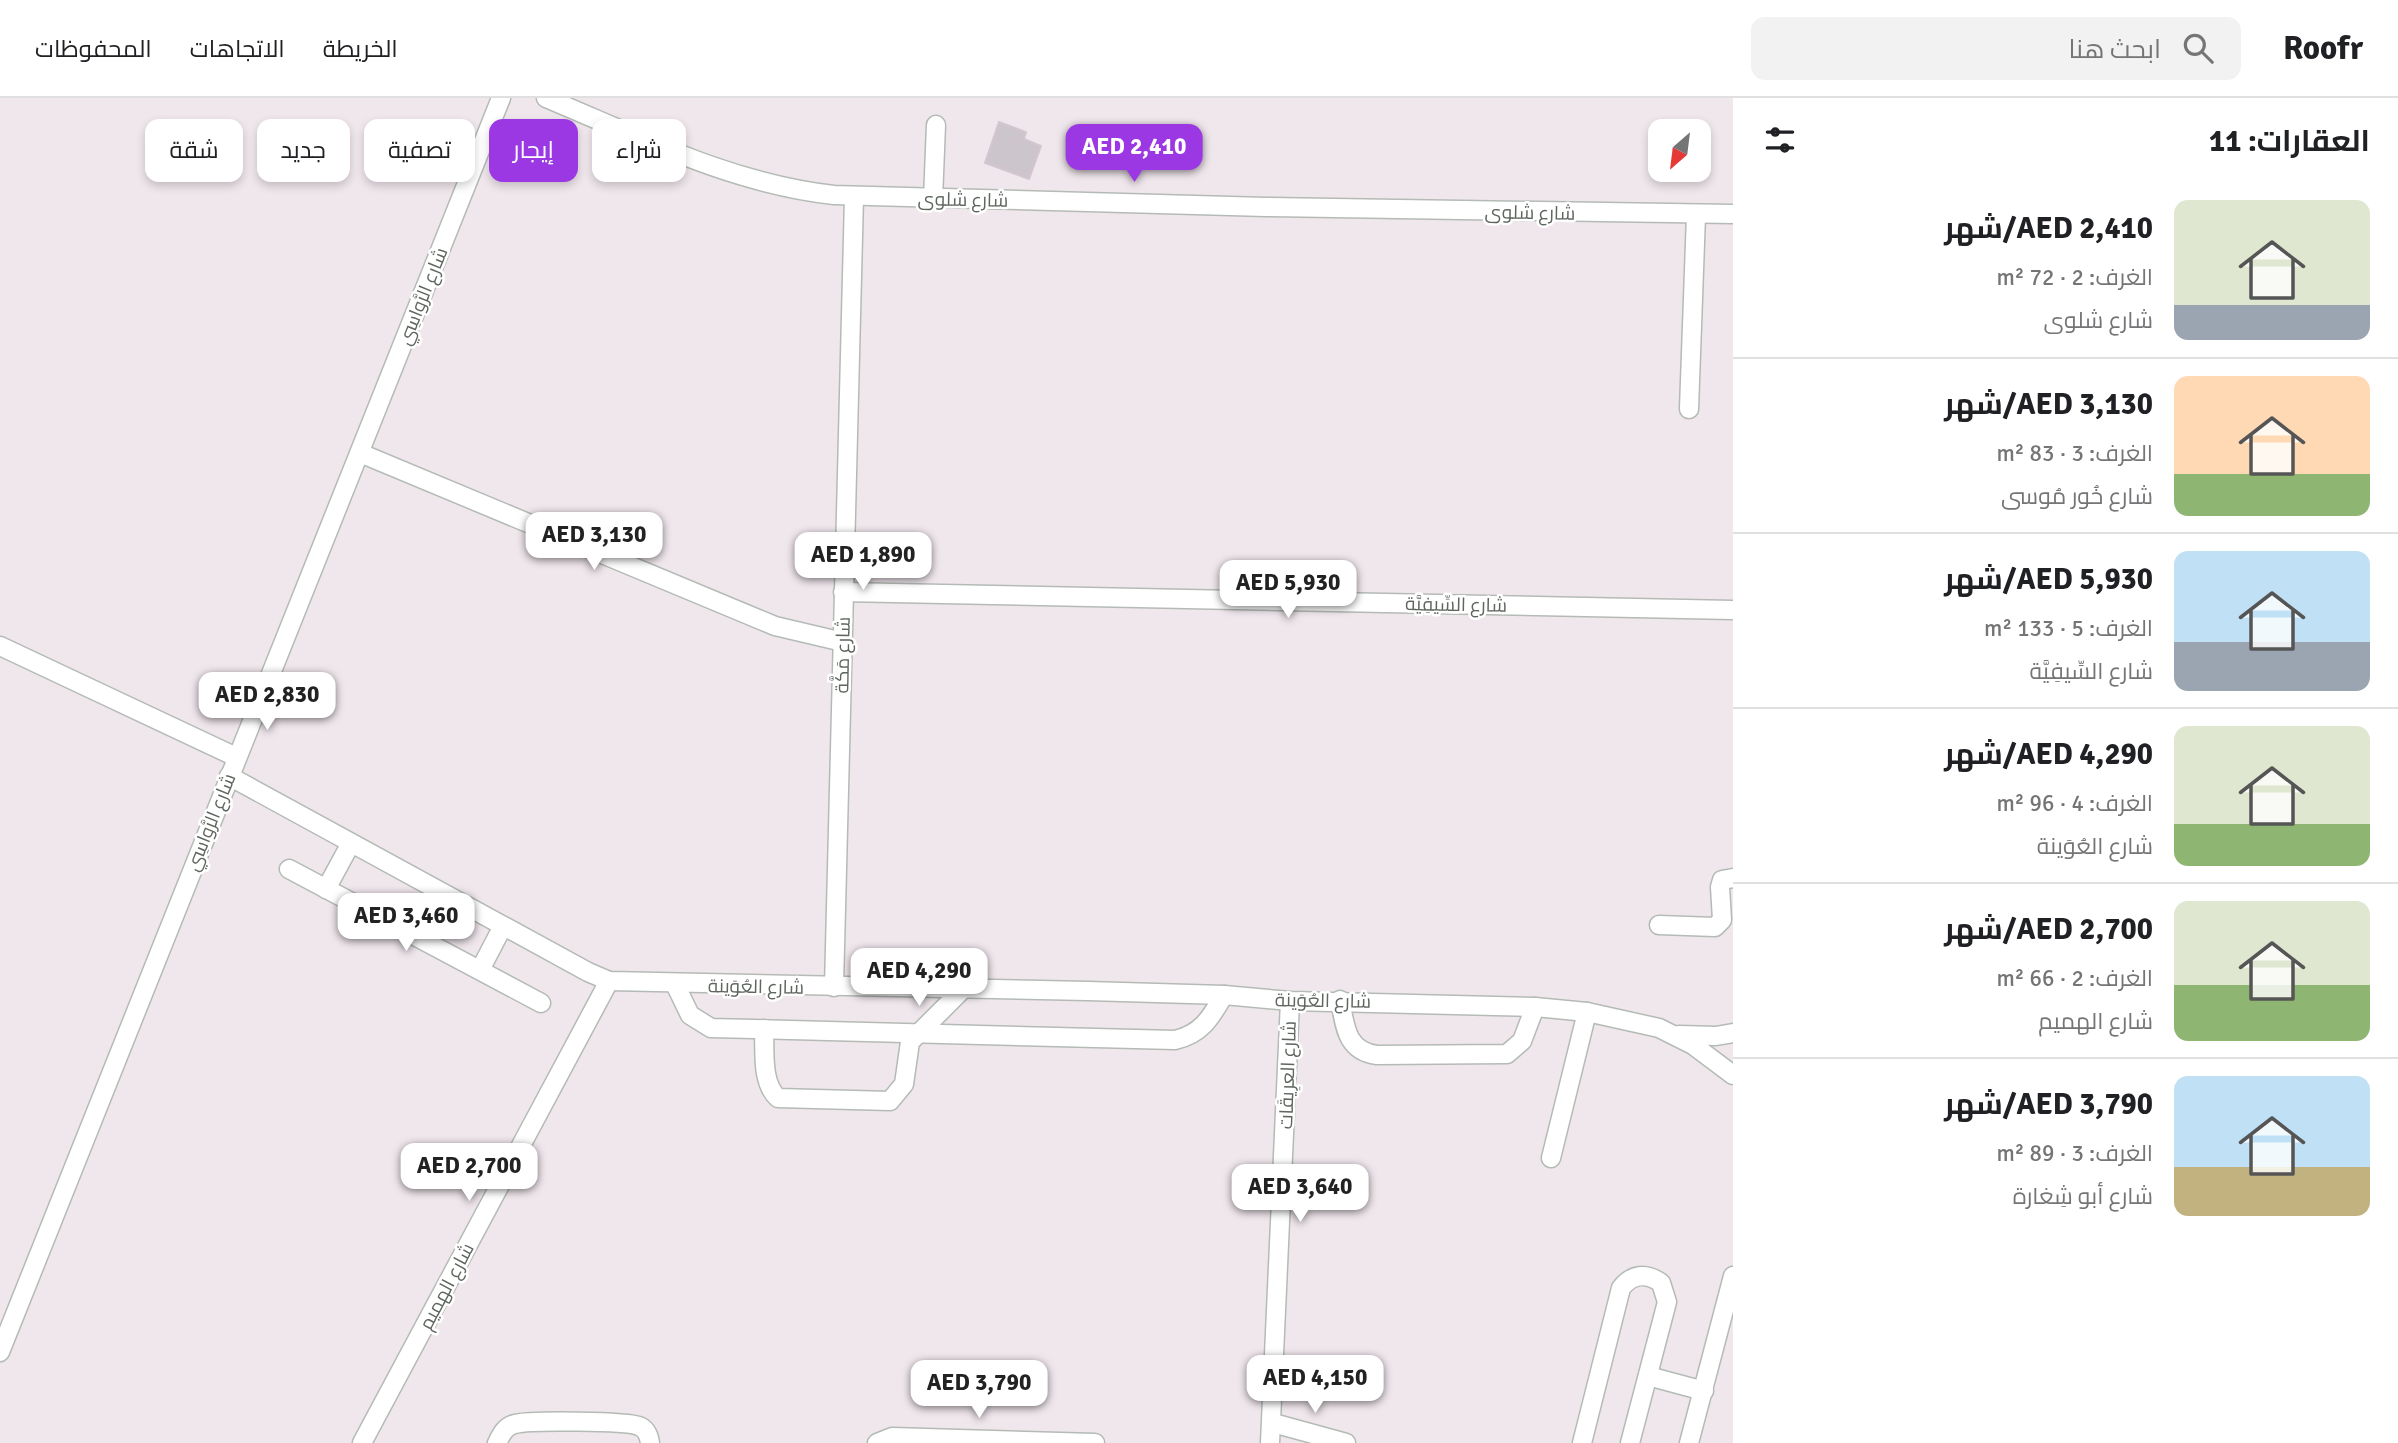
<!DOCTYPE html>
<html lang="ar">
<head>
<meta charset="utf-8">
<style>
  body { margin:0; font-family:Signika,Cairo,sans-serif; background:#f2f2f2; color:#202124; direction:rtl; height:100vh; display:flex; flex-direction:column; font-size:26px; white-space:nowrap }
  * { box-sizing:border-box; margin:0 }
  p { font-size:23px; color:#757577 }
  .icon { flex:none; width:38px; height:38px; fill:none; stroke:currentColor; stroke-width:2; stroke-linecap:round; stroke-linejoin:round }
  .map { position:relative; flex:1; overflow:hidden; direction:ltr }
  .side { display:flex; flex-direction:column; background:#fff; width:665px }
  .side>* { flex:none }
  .hud { position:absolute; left:21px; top:21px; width:665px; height:63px; direction:rtl; display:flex; gap:14px }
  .needle { width:46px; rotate:208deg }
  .fabs { position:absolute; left:1648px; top:21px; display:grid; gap:14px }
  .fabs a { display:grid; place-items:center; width:63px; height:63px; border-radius:14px; background:#fff; box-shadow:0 4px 10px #0003; font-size:35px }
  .price { position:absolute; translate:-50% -60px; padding:0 16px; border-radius:14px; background:#fff; color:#222; font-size:23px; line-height:46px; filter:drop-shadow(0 2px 4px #0008) }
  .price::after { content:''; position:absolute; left:50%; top:42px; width:21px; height:16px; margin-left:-10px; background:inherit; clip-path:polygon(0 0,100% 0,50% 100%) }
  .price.selected { background:#9b38e4; color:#fff }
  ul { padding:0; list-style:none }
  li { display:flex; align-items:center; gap:21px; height:175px; padding:0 28px }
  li+li { border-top:2px solid #e0e0e0 }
  li span { display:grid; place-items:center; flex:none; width:196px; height:140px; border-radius:14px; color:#555 }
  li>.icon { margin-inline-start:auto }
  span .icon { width:84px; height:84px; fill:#fffc; stroke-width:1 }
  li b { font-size:30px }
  h2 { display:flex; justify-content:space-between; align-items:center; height:84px; padding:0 28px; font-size:30px }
  .tag { padding:0 24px; border-radius:14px; background:#fff; box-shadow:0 4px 10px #0003; font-size:24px; line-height:63px }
  .tag.selected { background:#9b38e4; color:#fff }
  header { display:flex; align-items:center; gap:42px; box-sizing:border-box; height:98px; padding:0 35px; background:#fff; border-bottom:2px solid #e0e0e0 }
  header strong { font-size:33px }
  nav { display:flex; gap:38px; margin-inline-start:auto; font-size:24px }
  .search { width:490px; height:63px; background:#f2f2f2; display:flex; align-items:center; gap:18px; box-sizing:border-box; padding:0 24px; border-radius:14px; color:#757577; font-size:26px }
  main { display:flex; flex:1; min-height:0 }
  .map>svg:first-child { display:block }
  .building { fill:#cdc5cc; stroke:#d4c5d1; stroke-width:2 }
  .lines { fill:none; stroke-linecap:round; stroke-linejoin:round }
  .minor-casing { stroke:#b4bbb5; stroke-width:21 }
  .minor { stroke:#fff; stroke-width:18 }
  .labels { text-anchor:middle; stroke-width:5; stroke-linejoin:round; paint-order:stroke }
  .street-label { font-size:19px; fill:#5e665e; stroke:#fff }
</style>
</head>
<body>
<header>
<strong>Roofr</strong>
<div class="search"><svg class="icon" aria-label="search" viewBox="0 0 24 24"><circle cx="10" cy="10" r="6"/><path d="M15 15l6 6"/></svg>ابحث هنا</div>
<nav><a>الخريطة</a><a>الاتجاهات</a><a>المحفوظات</a></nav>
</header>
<main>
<section class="side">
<h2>العقارات: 11<svg class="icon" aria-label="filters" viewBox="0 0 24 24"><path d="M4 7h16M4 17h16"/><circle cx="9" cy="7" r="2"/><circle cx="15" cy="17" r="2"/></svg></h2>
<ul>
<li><span style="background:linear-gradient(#dfe7d0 75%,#9aa5b1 0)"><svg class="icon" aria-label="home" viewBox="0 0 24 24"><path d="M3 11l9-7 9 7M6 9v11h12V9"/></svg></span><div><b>AED 2,410/شهر</b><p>الغرف: 2 · 72 m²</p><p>شارع شلوى</p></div></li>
<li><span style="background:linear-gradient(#ffd9b3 70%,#8fb573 0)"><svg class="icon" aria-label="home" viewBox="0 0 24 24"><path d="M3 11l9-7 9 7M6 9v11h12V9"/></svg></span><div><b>AED 3,130/شهر</b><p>الغرف: 3 · 83 m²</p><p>شارع خُور مُوسى</p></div></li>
<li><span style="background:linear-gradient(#bfe0f5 65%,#9aa5b1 0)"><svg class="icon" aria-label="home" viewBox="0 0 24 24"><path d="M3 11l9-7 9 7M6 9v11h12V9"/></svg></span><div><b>AED 5,930/شهر</b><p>الغرف: 5 · 133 m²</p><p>شارع السِّيفِيَّة</p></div></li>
<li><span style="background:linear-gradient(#dfe7d0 70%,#8fb573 0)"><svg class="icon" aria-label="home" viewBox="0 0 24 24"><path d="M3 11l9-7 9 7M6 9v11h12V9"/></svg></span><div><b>AED 4,290/شهر</b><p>الغرف: 4 · 96 m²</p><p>شارع العُوَينة</p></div></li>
<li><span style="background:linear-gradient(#dfe7d0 60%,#8fb573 0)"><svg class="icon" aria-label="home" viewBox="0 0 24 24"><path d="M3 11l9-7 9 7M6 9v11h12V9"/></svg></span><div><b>AED 2,700/شهر</b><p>الغرف: 2 · 66 m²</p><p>شارع الهميم</p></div></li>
<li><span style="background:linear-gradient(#bfe0f5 65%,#c2b280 0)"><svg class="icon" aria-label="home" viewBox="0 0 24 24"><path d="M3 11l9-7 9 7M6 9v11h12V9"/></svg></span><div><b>AED 3,790/شهر</b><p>الغرف: 3 · 89 m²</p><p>شارع أبو شِغارة</p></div></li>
</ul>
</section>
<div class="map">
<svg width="1733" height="1345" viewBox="0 0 1733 1345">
  <rect width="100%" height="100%" fill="#f0e7ed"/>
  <path class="building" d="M999,24L1026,34L1024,41L1041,48L1029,81L985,65Z"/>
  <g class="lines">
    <defs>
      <g id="minor">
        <path d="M546,0C640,39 732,86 834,97L1266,109L1733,116"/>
        <path d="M933,101L936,27"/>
        <path d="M1689,311L1696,117"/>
        <path d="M360,355L775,528L843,544"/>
        <path d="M843,494L1733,512"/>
        <path d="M0,548L236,659"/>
        <path d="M229,678L588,874L609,883L1088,893L1224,897L1290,903L1535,909L1587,914L1659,930L1693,947L1733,977"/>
        <path d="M289,771L541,905"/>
        <path d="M326,791L351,745"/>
        <path d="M1659,827L1715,829L1722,822L1720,789L1722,782L1733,780"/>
        <path d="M480,872L503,828"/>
        <path d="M675,886L690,917L711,930L1175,942C1202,936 1211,919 1224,897"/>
        <path d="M834,889L854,99"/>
        <path d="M1340,902C1345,928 1346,953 1377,957L1507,956L1522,943L1535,909"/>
        <path d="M764,931C765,953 761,985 778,1000L890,1003L904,986L910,944L963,891"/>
        <path d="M1679,937L1716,938L1733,935"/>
        <path d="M1551,1060L1587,914"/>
        <path d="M0,1254L501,0"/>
        <path d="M1648,1278L1704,1293"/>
        <path d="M1273,1325L1346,1345"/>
        <path d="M362,1345L609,883"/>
        <path d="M497,1345C501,1337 505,1328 515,1326C529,1322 627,1323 639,1328C647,1331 649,1338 650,1345"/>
        <path d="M877,1345L892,1339L1095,1345"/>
        <path d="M1270,1345L1290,903"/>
        <path d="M1582,1345L1621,1190C1632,1176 1646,1174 1661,1185L1667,1204L1630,1345"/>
        <path d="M1689,1345L1733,1178"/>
      </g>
    </defs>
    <use href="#minor" class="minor-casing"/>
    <use href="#minor" class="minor"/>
  </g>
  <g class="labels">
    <g class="street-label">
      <text transform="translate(963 101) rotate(1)" y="7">شارع شلوى</text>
      <text transform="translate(1530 114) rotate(1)" y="7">شارع شلوى</text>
      <text transform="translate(422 198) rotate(-68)" y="7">شارع الرَّواسِي</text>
      <text transform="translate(1456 506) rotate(1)" y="7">شارع السِّيفِيَّة</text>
      <text transform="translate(842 557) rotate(-89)" y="7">شارع مَكَّة</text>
      <text transform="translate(210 724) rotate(-68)" y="7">شارع الرَّواسِي</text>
      <text transform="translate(756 888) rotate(1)" y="7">شارع العُوَينة</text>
      <text transform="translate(1323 902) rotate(1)" y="7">شارع العُوَينة</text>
      <text transform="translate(1287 977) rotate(-88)" y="7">شارع العرِيقَات</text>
      <text transform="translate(446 1188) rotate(-62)" y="7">شارع الهميم</text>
    </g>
  </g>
</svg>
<div class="fabs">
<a><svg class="needle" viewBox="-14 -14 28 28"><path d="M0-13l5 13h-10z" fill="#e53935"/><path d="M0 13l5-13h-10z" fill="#757577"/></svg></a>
</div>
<b class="price selected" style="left:1134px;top:86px">AED 2,410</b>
<b class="price" style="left:594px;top:474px">AED 3,130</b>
<b class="price" style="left:863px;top:494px">AED 1,890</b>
<b class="price" style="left:1288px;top:522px">AED 5,930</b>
<b class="price" style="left:267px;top:634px">AED 2,830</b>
<b class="price" style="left:406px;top:855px">AED 3,460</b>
<b class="price" style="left:919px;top:910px">AED 4,290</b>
<b class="price" style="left:469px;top:1105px">AED 2,700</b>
<b class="price" style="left:1300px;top:1126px">AED 3,640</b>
<b class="price" style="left:1315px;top:1317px">AED 4,150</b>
<b class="price" style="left:979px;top:1322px">AED 3,790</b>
<div class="hud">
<a class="tag">شراء</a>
<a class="tag selected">إيجار</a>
<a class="tag">تصفية</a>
<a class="tag">جديد</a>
<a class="tag">شقة</a>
</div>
</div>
</main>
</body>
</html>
